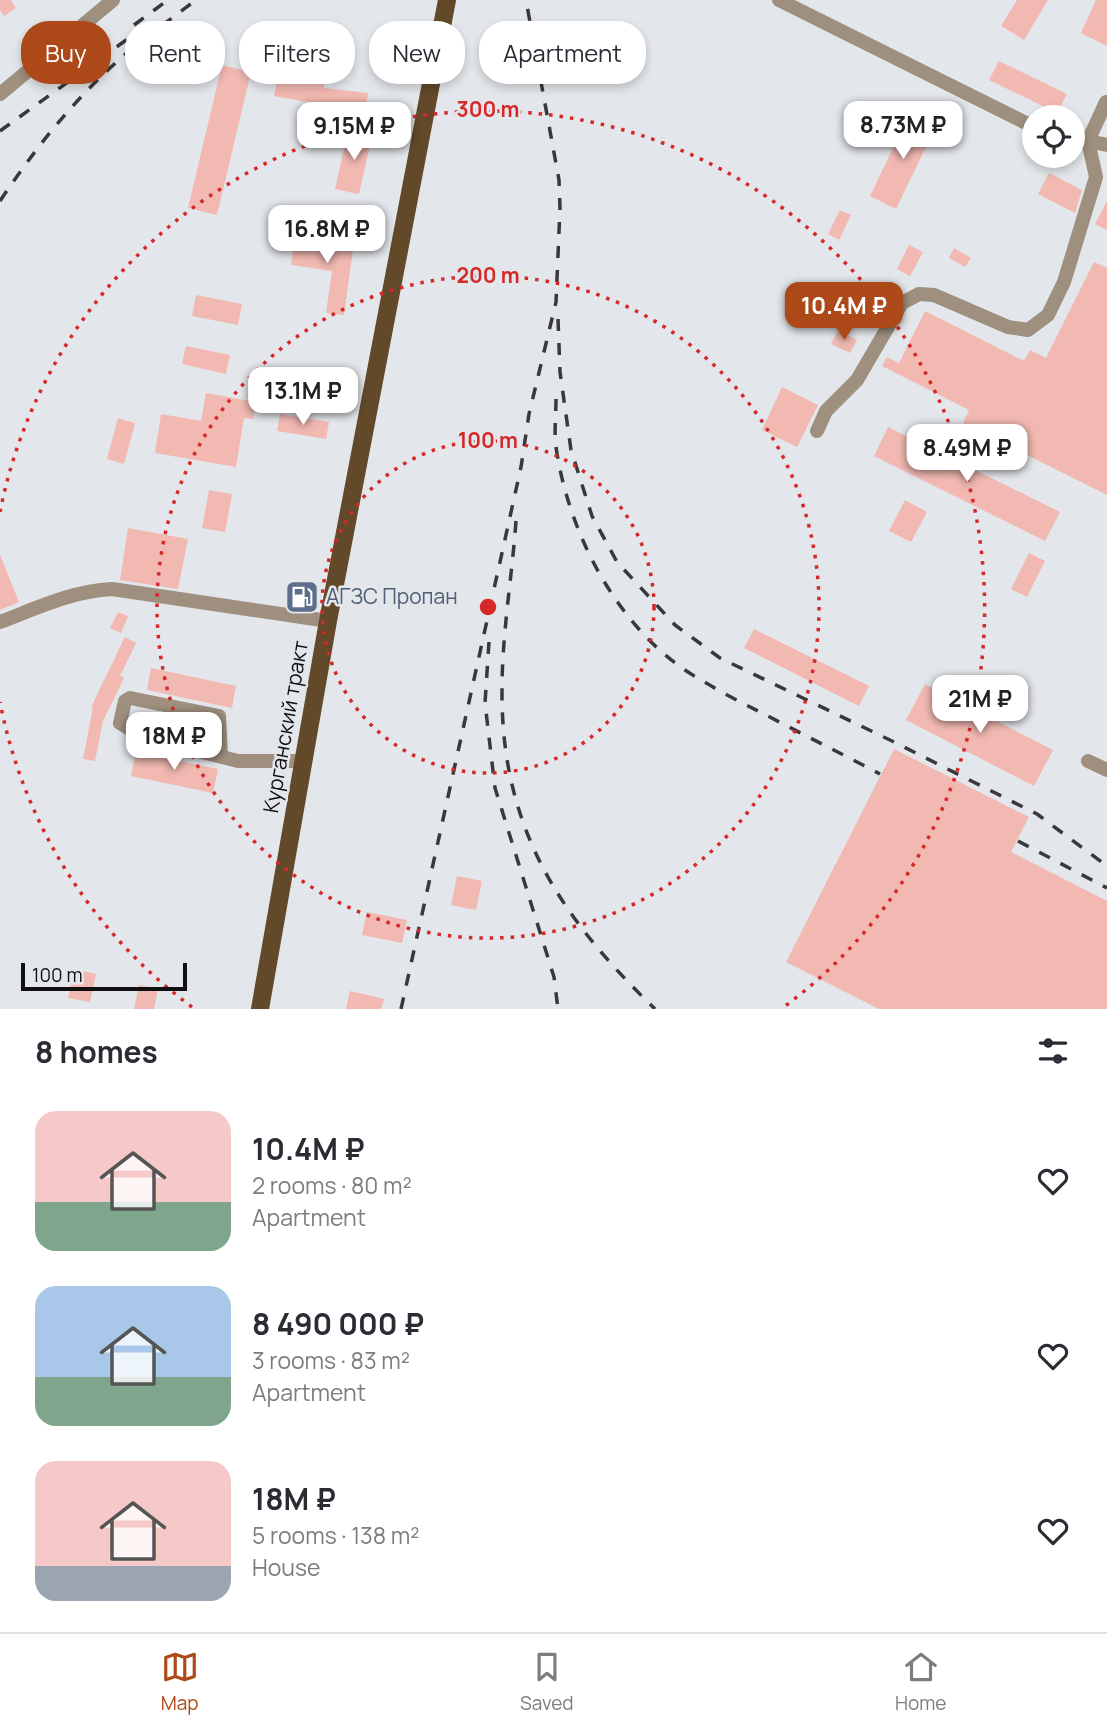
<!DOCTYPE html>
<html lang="en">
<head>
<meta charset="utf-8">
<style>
  body { margin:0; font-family:Manrope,sans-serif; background:#f7f7f7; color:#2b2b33; height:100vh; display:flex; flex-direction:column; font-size:26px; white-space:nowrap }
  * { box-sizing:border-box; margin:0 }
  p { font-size:23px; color:#7c7c81 }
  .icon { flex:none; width:38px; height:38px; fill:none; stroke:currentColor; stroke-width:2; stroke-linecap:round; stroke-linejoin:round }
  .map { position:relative; height:1009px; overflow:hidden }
  .side { display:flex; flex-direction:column; background:#fff; flex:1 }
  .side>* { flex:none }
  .top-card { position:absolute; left:21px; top:21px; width:700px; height:63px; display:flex; gap:14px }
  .controls { position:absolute; left:1022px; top:105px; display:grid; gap:14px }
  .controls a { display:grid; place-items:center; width:63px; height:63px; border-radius:50%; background:#fff; box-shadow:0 4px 10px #0003; font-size:35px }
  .scale { position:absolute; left:21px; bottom:18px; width:166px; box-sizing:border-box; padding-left:7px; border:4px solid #101012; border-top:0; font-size:19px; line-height:24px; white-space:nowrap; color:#101012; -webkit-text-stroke:5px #e3e6ea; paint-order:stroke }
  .price { position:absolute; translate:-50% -60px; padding:0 16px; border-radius:14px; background:#fff; color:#222; font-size:23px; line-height:46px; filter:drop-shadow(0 2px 4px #0008) }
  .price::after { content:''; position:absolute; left:50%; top:42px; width:21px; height:16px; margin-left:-10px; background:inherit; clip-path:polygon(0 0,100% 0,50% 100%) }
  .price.selected { background:#ad4818; color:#fff }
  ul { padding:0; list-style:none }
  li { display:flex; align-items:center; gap:21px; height:175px; padding:0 35px }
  li span { display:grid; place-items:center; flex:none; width:196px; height:140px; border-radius:21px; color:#555 }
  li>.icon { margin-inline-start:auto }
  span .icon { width:84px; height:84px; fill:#fffc; stroke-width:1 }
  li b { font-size:30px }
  h2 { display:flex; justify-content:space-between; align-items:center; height:84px; padding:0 35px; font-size:30px }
  .pill { padding:0 24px; border-radius:28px; background:#fff; box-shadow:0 4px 10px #0003; font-size:24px; line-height:63px }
  .pill.selected { background:#ad4818; color:#fff }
  .tabs { display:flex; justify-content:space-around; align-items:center; height:98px; border-top:2px solid #e1e1e2; background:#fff; font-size:19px; color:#7c7c81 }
  .tabs a { display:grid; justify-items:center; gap:4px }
  .tabs .selected { color:#ad4818 }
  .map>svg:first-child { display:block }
  .building { fill:#f2b9b2 }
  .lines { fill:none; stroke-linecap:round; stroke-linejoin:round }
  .minor { stroke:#9e8f7e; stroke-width:14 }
  .major { stroke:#62492a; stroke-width:18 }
  .rail { stroke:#39393c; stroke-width:3.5; stroke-dasharray:12 12; stroke-linecap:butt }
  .ring { fill:none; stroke:#d62828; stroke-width:3.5; stroke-dasharray:3.5 7 }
  .labels { text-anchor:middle; stroke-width:5; stroke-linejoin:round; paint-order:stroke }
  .service-label { font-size:21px; fill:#4e5e75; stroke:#e3e6ea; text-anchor:start }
  .street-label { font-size:21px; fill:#101012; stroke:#e3e6ea }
  .centre { fill:#d62828; stroke:#e3e6ea; stroke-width:3.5 }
  .ring-label { font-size:21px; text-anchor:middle; font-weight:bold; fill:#d62828; stroke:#e3e6ea; stroke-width:5; stroke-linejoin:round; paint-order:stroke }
</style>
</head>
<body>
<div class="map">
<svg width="1107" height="1009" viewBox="0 0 1107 1009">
  <rect width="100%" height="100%" fill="#e3e6ea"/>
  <g class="building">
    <path d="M0,0H11L16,8L4,16L0,10Z"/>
    <path d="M1017,0H1048L1024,40L1001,26Z"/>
    <path d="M1096,0H1107V46L1081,33Z"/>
    <path d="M999,61L1067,94L1057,113L989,80Z"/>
    <path d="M222,65L251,72L217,215L188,208Z"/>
    <path d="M280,68L326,77L324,88L368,93L365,116L334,113V107L274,96Z"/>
    <path d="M910,113L936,126L896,209L870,196Z"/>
    <path d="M348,131L372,136L359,194L335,189Z"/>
    <path d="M1049,173L1082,190L1075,213L1038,194Z"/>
    <path d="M1107,201V230L1095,224Z"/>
    <path d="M840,210L851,215L839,240L828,234Z"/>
    <path d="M295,234L354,242L344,315L326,313L332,271L291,265Z"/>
    <path d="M909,245L923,252L910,276L897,269Z"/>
    <path d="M954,248L971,258L965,267L949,258Z"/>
    <path d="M1094,262L1107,268V495L963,423L969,410L882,366L887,357L899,363L925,311L1024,361L1030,350L1046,358Z"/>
    <path d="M196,295L242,304L238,325L192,316Z"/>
    <path d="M838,330L857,340L850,353L831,344Z"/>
    <path d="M186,346L230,355L226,374L182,364Z"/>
    <path d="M782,387L818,405L797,447L762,430Z"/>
    <path d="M206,393L256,402L253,419L244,418L236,467L155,453L161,414L201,421Z"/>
    <path d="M280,414L329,422L326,439L277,431Z"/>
    <path d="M118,418L135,423L124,464L107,459Z"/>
    <path d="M888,427L1060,512L1045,541L874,456Z"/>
    <path d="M209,490L232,494L225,532L202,528Z"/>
    <path d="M905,500L927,512L911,542L889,531Z"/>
    <path d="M128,528L188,539L178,589L120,580Z"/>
    <path d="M1029,553L1045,561L1027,597L1011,589Z"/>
    <path d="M0,555L19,602L0,610Z"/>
    <path d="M118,612L128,616L121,633L110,628Z"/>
    <path d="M754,629L869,686L859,706L744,648Z"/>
    <path d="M125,637L136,643L120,676L124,678L103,721L95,761L83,759L93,707H91Z"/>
    <path d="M151,668L236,686L232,708L147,690Z"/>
    <path d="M925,684L1053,750L1034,786L906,720Z"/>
    <path d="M894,749L1029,817L1011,852L1107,901V1009H879L786,962Z"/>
    <path d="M136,752L218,769L213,793L131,776Z"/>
    <path d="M457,876L482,881L476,910L451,905Z"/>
    <path d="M367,912L407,920L402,943L362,935Z"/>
    <path d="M74,969L96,974L90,1002L68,998Z"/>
    <path d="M139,985L158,989L154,1009H134Z"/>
    <path d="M350,991L384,999L381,1009H346Z"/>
  </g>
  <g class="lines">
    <g class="minor">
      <path d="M779,0L1034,127"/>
      <path d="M0,94L113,0"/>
      <path d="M1073,138L1107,145"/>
      <path d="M817,431L826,411L857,380L902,303L919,294L934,295L1008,327L1028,330L1048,315L1064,282L1096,177L1088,141L1106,102"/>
      <path d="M0,622C37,608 72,591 112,589L328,621"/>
      <path d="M221,757L219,716L130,698L125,701L120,723L143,737L238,761H303"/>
      <path d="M1088,761L1107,770"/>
    </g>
    <path class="major" d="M260,1009L328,621L447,0"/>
    <g class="rail">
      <path d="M134,25L168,0"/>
      <path d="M0,131L147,25"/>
      <path d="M0,201C32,153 68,107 111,67C137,43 167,22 196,0"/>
      <path d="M558,319L560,372L571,450L592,516L617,562L675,625L720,658L892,741L1037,814L1107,866"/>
      <path d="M556,399C556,415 554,432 556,447C568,530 613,619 682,668C709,686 738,701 766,715C804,735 842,754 880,774"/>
      <path d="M516,521C512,577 502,634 502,690C501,828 560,917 655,1009"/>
      <path d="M489,642L485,703L495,788L554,977L558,1009"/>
      <path d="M1018,841L1107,888"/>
      <path d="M401,1009L521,467L529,414L556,302L560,208L559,180L526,0"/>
    </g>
  </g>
  <g class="ring">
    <circle cx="488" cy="607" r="166"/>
    <circle cx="488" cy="607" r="331"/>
    <path d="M192 1007A497 497 0 0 1 0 702M0 512A497 497 0 1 1 784 1007"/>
  </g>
  <defs>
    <symbol id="fuel-square" viewBox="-11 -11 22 22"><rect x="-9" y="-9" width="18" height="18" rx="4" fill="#5c6f8a" stroke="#e3e6ea"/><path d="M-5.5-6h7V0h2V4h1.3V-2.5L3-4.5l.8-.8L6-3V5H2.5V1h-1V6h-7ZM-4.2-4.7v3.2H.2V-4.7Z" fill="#fff"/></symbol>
  </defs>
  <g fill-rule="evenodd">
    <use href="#fuel-square" x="283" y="578" width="38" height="38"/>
  </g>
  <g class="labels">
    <g class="service-label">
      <text x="326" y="604">АГЗС Пропан</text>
    </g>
    <g class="street-label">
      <text transform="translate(286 727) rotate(-80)" y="7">Курганский тракт</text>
    </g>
  </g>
  <circle cx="488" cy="607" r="10" class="centre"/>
  <g class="ring-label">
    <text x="488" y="117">300 m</text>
    <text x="488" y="283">200 m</text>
    <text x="488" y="448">100 m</text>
  </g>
</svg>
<div class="controls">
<a><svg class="icon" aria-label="locate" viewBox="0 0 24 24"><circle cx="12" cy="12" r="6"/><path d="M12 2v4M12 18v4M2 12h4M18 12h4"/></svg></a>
</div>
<div class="scale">100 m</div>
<b class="price" style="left:903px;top:161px">8.73M ₽</b>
<b class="price" style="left:354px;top:162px">9.15M ₽</b>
<b class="price" style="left:327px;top:265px">16.8M ₽</b>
<b class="price selected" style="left:844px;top:342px">10.4M ₽</b>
<b class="price" style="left:303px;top:427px">13.1M ₽</b>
<b class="price" style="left:967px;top:484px">8.49M ₽</b>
<b class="price" style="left:980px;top:735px">21M ₽</b>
<b class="price" style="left:174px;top:772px">18M ₽</b>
<div class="top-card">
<a class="pill selected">Buy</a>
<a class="pill">Rent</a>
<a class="pill">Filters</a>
<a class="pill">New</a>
<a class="pill">Apartment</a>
</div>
</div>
<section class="side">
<h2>8 homes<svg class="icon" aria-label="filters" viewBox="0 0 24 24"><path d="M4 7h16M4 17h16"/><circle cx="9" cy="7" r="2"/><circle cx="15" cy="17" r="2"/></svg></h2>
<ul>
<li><span style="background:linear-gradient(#f6c9c9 65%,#7fa58c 0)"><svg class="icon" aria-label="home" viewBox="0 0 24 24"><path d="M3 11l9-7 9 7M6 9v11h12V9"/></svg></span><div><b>10.4M ₽</b><p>2 rooms · 80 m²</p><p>Apartment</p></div><svg class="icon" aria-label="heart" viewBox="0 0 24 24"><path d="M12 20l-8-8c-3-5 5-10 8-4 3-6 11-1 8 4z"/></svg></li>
<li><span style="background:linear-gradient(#a9c7e8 65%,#7fa58c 0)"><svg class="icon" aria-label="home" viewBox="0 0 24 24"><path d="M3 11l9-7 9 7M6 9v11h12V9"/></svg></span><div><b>8 490 000 ₽</b><p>3 rooms · 83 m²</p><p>Apartment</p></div><svg class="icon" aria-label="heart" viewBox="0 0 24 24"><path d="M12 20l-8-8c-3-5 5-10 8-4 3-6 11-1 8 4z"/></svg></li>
<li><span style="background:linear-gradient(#f6c9c9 75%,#9aa5b1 0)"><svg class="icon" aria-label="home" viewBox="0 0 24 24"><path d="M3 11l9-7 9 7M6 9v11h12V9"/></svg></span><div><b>18M ₽</b><p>5 rooms · 138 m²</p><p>House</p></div><svg class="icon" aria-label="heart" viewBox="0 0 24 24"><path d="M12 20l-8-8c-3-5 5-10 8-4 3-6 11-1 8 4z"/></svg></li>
</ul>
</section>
<nav class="tabs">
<a class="selected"><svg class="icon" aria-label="map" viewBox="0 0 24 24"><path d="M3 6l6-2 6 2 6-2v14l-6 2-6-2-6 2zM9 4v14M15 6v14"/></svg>Map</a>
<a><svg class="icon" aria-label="saved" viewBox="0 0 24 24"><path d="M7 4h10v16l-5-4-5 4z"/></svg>Saved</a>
<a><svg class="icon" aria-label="home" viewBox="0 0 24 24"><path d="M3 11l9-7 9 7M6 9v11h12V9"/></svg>Home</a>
</nav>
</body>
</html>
